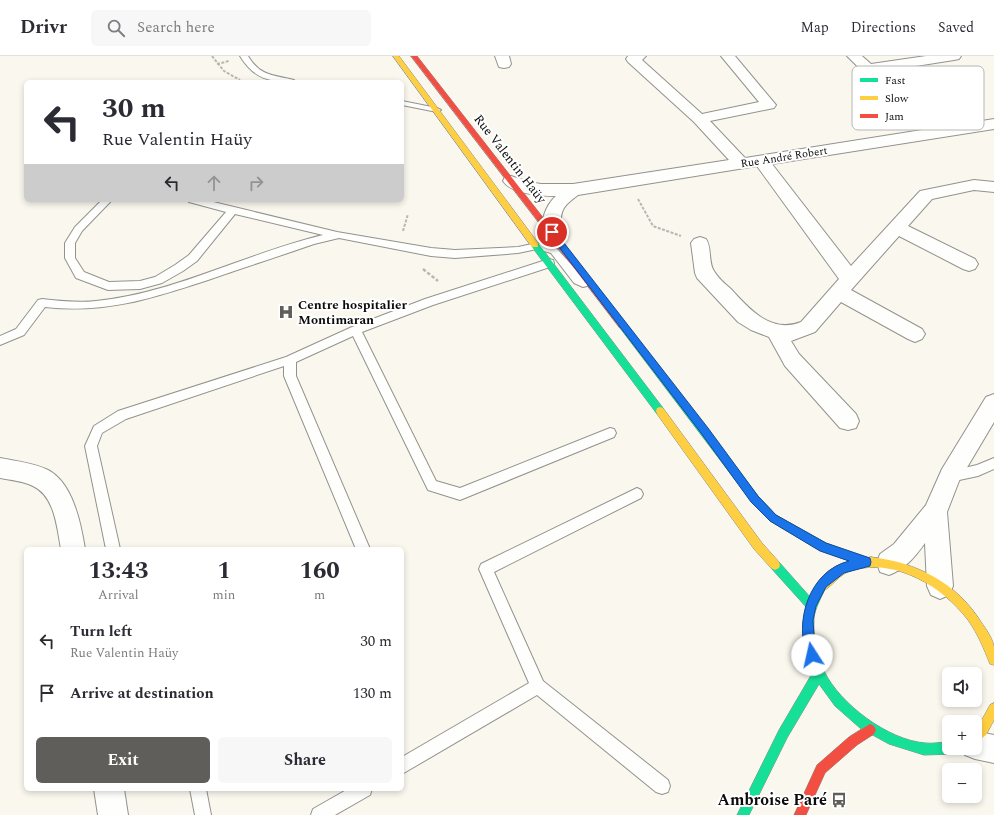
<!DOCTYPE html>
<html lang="en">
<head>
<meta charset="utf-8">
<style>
	:root { --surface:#fff; --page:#f7f7f7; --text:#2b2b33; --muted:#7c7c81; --line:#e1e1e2; --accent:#5f5e5a }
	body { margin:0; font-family:Spectral,serif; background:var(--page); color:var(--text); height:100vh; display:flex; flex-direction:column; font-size:15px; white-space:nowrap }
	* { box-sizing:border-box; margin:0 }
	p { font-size:13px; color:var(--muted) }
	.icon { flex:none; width:22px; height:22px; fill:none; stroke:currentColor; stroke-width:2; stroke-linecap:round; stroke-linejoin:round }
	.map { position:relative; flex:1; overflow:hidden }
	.side { position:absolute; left:24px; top:491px; width:380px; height:244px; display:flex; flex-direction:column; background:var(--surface); border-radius:6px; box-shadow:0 2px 6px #0003 }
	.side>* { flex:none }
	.guide { position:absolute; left:24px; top:24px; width:380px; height:122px; border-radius:6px; box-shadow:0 2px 6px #0003; background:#fff; color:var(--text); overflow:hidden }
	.fabs { position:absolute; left:942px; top:611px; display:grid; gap:8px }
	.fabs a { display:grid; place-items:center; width:40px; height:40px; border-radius:6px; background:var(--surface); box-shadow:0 2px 6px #0003; font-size:20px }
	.pin { position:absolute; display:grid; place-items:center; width:34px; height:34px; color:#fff; margin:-17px; border:2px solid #fff; border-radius:50%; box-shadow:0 1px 4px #0007 }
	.me { position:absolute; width:44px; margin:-22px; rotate:350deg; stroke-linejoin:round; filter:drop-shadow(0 0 3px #0008) }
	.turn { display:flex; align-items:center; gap:14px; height:84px; padding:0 12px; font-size:18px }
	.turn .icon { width:52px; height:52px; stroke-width:2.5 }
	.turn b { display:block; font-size:28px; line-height:34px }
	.lanes { display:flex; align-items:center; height:38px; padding:0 12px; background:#0003; justify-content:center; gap:20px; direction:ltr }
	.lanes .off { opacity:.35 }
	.eta { display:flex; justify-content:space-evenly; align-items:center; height:68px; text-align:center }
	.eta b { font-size:24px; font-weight:700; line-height:28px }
	.cta { display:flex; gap:8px; margin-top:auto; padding:8px 12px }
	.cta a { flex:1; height:46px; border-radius:6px; background:var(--accent); color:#fff; font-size:16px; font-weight:700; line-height:46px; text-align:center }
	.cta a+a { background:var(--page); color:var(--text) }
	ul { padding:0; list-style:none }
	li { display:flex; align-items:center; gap:12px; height:52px; padding:0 12px }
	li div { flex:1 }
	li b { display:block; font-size:15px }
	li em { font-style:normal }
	header { display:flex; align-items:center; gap:24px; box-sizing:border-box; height:56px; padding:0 20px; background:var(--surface); border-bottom:1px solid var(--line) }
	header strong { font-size:19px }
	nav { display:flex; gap:22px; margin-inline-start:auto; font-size:14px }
	.search { width:280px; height:36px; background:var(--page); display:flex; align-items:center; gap:10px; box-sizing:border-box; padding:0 14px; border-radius:6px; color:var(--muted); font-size:15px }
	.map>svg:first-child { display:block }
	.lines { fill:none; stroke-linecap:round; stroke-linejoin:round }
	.lane-casing { stroke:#93928d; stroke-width:2 }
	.street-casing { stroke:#93928d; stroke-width:2 }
	.fast-casing { stroke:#898884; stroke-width:1 }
	.slow-casing { stroke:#898884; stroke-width:1 }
	.jam-casing { stroke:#898884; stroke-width:1 }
	.path-far1 { stroke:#b7b7b5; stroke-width:2; stroke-dasharray:3 1.5; stroke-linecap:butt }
	.path { stroke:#b7b7b5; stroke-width:2.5; stroke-dasharray:3.5 2; stroke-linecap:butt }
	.lane { fill:#fefefc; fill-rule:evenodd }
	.street { fill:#fefefc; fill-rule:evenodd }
	.fast { fill:#16e098; fill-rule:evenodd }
	.slow { fill:#ffcf43; fill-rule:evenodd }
	.jam { fill:#f24e42; fill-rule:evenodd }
	.route { fill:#1a73e8; stroke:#114b97 }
	.labels { text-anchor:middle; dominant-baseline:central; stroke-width:4; stroke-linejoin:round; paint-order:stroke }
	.far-street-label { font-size:11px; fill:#0b0b0b; stroke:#fff }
	.street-label { font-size:13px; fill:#0b0b0b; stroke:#fff }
	.poi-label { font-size:13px; font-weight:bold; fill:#0b0b0b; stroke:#fff; text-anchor:start }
	.near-poi-label { font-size:16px; font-weight:bold; fill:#0b0b0b; stroke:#fff; text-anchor:end }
	.key { fill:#fff; stroke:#b6b6b6; stroke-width:1 }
	.key-label { font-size:11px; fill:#0b0b0b }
</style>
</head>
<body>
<header>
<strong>Drivr</strong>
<div class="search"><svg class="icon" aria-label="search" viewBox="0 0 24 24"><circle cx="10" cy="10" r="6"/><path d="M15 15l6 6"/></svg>Search here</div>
<nav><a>Map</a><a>Directions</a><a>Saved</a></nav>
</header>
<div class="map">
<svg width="994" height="759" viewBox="0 0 994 759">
	<rect width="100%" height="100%" fill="#faf8ee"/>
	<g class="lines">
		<g class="lane-casing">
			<g id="lane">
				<path d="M240,0H248C260,20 273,19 294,24L295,26C269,26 254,23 240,0Z"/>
				<polygon points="402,45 437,52 441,54 437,56 402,49"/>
				<path d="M102,144H112L82,175L75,187V202L84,216L109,226L140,225L155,221L175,209L189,199L226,156L189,146L187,144H205L337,176L431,192L455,194L518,191L537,187L557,193L588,227L587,230L583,231L574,227L551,197L537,193L518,197L455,202L431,200L339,182L314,188C280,200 245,211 211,223C153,242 106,258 45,251L24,279L0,289V280L16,273L38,244L42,243C60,245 78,247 96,245C175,237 247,197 323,179L235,158L197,205L183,215L162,227L140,233L108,234L76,222L65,202V187L75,171Z"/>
				<polygon points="549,203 553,204 554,207 553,210 433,249 362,276 436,425 460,432 610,372 614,373 616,377 614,381 460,444 428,434 353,280 296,306 296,320 370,493 356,493 284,320 284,310 126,363 102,377 97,390 120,493 106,493 85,390 94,370 118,355 286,301 352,271 425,243"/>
				<polygon points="994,402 994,413 978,420 950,426 946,424 944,420 946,416 977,409"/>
				<polygon points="637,432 641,434 643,438 641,442 494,516 543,625 668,724 670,730 668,736 662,738 656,736 537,639 402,718 402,701 529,627 479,513 481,508"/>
				<polygon points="190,733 206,733 211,759 195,759"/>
				<polygon points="348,733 372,733 370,739 335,759 311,759 313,753"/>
			</g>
		</g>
		<g class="street-casing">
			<g id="street">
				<polygon points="495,0 509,0 511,8 509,11 504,12 499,11"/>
				<path d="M628,0H646L642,4L702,58L759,46L721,0H735L776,49L774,52L769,53L710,65L745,102L922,74L847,0H862L871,8L926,0H961L959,3L954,4L878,16L938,72L994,63V73L772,108L851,210L920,135L974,124L994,126V136L974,134L932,143L908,170L975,203L978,208L975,213L969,215L963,213L899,180L851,234L922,273L925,278L922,283L915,286L908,283L841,246L815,276L791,285L799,298L856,358L859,365L856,372L848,374L840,372L785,310L769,281L751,274L738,266L697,222L695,217L691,187L694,183L700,181L706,183C712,192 708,206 714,215C718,222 725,228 731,233C749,253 771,278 801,266L839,223L757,110L578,139C573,143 567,147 564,152C558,161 563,172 558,180L552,182L546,180C538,167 546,149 556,140C542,140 511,138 503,125L505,121L511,120L529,126L541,128H573L729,104L694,66L628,6L626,3Z"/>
				<path d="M994,338V366L959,425L947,456L953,530L949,539L940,543L931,539L927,530L925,487C915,501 905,513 889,519L880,516L877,507L880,498L894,488L926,449L942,413L986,341Z"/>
				<path d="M0,402C16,405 34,407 48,414C73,427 81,468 85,493H61C57,472 55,440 33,430C23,425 11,424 0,422Z"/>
				<polygon points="975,675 994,679 994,707 975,703 965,699 962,692 975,692"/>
				<polygon points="94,733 124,733 128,759 98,759"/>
			</g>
		</g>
		<g class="fast-casing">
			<g id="fast">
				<polygon points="535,186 538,187 663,352 664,355 663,358 657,358 532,191 531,189"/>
				<polygon points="623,267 626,268 758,440 776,459 826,487 870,503 871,506 870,509 866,511 819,494 770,465 752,446 620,272 619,270 620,268"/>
				<path d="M775,504L779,506L811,542L817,527L821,526L825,527L826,531C822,540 815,552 814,562C813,581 816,598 824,615C840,648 888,684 925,687C933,688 941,686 949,686V692H960L958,696L954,698L924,699L889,688L860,672L835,650L819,628L787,682L749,759H737L779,674L813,616C806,596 798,573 807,552L771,512L770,509L771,506Z"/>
			</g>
		</g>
		<g class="slow-casing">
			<g id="slow">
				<polygon points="393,0 399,0 538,187 538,191 532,191"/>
				<polygon points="660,351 663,352 762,487 779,506 780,509 779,512 775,514 771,512 754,493 657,358 656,355 657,352"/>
				<path d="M871,501C916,506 957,527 981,566C986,573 993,583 994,591C994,597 994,604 994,609L990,608C984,593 978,578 968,564C943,531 896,502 853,514C838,518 833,531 821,536L817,535L816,531C824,510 851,504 871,501Z"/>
				<polygon points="994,647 994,664 986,679 975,687 975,673 978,671 990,649"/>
			</g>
		</g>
		<g class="jam-casing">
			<g id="jam">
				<polygon points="411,0 417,0 626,268 627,270 626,272 620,272"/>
				<polygon points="870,668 874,670 876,674 874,678 857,689 825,717 806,759 794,759 817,709 849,681"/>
			</g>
		</g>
		<g class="path-far1">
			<polyline points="212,0 224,15 240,24"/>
			<polyline points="217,8 229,5"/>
			<polyline points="638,143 653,170 681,180"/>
			<polyline points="403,175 408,158"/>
		</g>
		<polyline class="path" points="423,213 438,225"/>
		<use href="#lane" class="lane"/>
		<use href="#street" class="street"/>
		<use href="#fast" class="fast"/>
		<use href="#slow" class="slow"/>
		<use href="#jam" class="jam"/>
	</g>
	<path class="route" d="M549,174H554L708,372L758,440L776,459L826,487L870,502L871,506L870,510L844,517L826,531L816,550L813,564L814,581L817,599L816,603L812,604L808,603C793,566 809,515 849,505L820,495L770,465L751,446L701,377L549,178Z"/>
	<defs>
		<g id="hospital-bare" transform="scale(1.2)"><path d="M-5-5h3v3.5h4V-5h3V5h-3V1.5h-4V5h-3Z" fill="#5f5e5a" stroke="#fff" stroke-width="2.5" paint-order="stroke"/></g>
		<g id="bus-bare" transform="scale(1.2)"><path d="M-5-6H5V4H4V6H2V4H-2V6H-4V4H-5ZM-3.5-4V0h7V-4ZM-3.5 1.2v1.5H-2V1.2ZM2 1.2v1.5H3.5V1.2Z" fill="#5f5e5a" stroke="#fff" stroke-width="2.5" paint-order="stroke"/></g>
	</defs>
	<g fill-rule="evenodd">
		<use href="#hospital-bare" x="286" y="256"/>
		<use href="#bus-bare" x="839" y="744"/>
	</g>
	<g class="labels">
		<g class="far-street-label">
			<text transform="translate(784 101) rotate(-9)">Rue André Robert</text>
		</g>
		<g class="street-label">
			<text transform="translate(510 103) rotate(52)">Rue Valentin Haüy</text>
		</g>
		<g class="poi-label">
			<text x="298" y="249">Centre hospitalier<tspan x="298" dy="15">Montimaran</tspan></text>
		</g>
		<g class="near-poi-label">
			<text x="827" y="744">Ambroise Paré</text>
		</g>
	</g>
	<rect x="852" y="10" width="132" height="64" rx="6" class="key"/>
	<rect x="860" y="22" width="18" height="4" fill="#16e098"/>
	<rect x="860" y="40" width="18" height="4" fill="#ffcf43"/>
	<rect x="860" y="58" width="18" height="4" fill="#f24e42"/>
	<g class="key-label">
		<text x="885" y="28">Fast</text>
		<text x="885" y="46">Slow</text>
		<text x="885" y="64">Jam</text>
	</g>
</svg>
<div class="fabs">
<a><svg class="icon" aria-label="sound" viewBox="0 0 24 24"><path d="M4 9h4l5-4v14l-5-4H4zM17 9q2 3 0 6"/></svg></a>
<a>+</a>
<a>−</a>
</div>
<div class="pin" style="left:552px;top:176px;background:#d93025"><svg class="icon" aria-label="arrive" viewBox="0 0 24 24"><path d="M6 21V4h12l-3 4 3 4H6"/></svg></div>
<svg class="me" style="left:812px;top:599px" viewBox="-20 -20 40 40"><circle r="19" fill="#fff"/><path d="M0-13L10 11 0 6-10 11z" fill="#1a73e8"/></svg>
<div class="guide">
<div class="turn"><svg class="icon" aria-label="left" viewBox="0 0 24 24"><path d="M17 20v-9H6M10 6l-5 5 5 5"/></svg><div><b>30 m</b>Rue Valentin Haüy</div></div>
<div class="lanes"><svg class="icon" aria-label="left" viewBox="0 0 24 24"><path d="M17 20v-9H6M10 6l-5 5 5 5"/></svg><svg class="icon off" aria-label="ahead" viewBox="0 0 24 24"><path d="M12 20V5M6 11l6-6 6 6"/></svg><svg class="icon off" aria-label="right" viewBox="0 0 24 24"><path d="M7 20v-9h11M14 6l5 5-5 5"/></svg></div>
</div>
<section class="side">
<div class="eta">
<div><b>13:43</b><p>Arrival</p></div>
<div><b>1</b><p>min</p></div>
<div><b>160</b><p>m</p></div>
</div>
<ul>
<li><svg class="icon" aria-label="left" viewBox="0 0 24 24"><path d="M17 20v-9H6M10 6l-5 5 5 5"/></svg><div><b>Turn left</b><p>Rue Valentin Haüy</p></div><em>30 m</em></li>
<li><svg class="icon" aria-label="arrive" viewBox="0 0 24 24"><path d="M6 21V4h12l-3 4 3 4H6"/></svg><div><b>Arrive at destination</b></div><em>130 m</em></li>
</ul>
<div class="cta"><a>Exit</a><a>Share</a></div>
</section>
</div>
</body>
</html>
